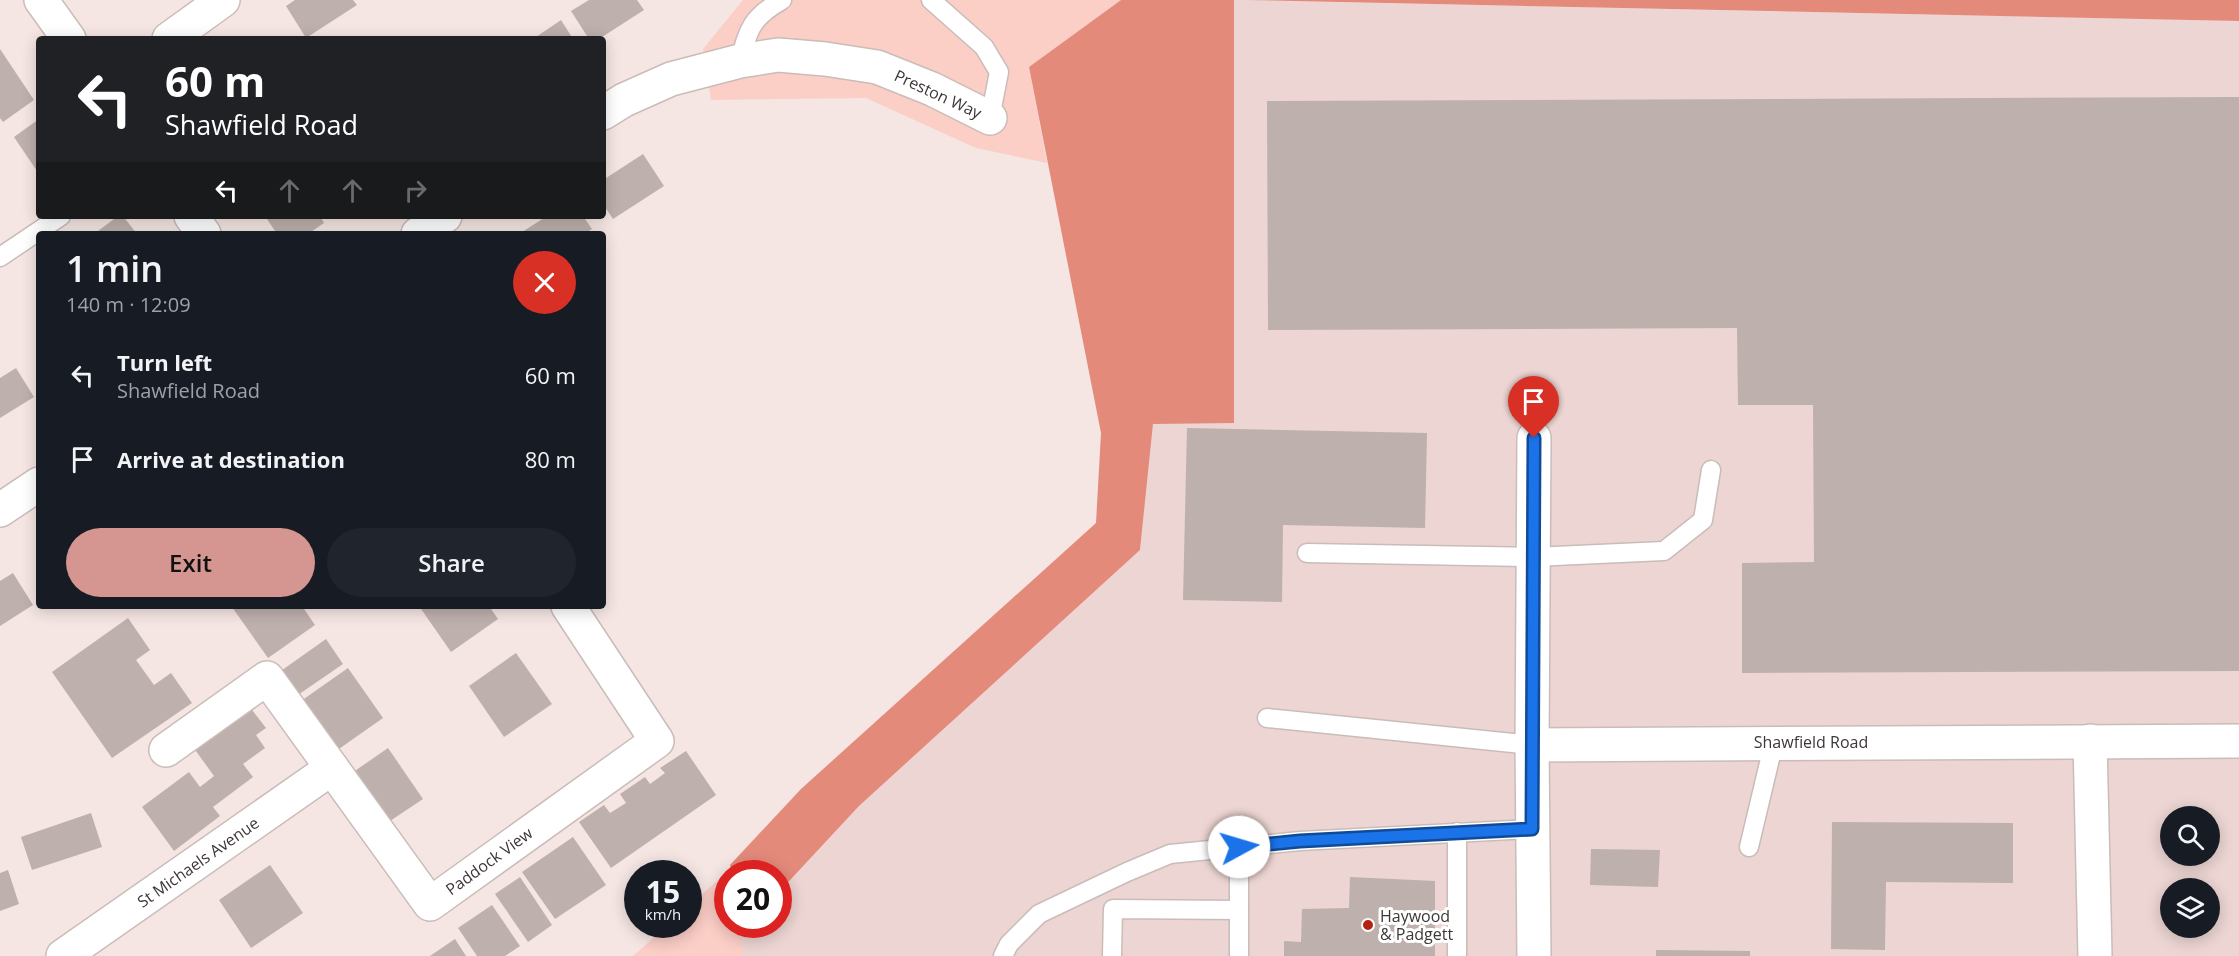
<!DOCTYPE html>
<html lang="en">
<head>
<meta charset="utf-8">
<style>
	:root { --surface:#171b24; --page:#20242c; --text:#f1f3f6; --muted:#9ea1a6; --accent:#d59590 }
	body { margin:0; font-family:"Open Sans",sans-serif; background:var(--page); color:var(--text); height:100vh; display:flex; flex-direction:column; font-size:22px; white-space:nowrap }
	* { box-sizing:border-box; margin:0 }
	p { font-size:20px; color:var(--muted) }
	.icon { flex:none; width:33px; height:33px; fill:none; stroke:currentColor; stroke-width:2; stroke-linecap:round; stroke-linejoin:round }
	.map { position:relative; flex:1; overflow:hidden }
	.details { position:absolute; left:36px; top:231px; width:570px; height:378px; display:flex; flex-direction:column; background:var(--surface); border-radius:6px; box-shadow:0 3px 15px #0003 }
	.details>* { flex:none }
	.top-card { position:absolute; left:36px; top:36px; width:570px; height:183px; border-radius:6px; box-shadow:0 3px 15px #0003; background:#202124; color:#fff; overflow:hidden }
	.controls { position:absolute; left:2160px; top:806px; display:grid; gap:12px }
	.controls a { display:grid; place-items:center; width:60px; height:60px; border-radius:50%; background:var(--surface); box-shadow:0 3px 15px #0003; font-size:30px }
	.speed { position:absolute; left:624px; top:860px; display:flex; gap:12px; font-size:30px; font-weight:700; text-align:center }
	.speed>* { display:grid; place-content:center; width:78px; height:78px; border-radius:50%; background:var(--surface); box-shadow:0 3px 15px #0003; line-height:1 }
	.speed small { font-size:15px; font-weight:400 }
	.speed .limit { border:9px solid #d22; background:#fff; color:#111 }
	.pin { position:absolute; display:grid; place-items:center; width:51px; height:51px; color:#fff; margin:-62px -26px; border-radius:50% 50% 50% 0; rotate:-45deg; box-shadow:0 0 6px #0007 }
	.pin .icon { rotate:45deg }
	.me { position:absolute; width:66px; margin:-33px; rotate:84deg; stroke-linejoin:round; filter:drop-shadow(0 0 4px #0008) }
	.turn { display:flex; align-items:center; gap:21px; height:126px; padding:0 30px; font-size:27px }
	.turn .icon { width:78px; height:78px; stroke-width:2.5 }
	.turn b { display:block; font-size:42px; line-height:51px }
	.lanes { display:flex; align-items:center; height:57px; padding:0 30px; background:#0003; justify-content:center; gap:30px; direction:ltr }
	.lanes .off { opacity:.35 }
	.round { display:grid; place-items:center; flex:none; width:63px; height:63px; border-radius:32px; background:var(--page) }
	.overview { display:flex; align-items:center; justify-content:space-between; height:102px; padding:0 30px }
	h1 { font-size:36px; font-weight:600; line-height:45px }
	.action { display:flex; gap:12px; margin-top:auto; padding:12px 30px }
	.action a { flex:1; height:69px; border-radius:36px; background:var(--accent); color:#111; font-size:24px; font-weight:600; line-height:69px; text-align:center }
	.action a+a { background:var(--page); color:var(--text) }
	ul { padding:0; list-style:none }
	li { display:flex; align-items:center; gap:18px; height:84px; padding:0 30px }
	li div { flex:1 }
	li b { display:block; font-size:22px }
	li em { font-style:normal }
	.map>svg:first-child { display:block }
	.built { fill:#ecd5d2; fill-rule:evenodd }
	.green { fill:#fbcec6 }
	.forest { fill:#e48a7b }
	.building { fill:#beb0ad }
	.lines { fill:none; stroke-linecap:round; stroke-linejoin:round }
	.lane-casing { stroke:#cabcb9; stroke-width:21 }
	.street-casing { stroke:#cabcb9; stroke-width:36 }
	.lane { stroke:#fff; stroke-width:18 }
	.street { stroke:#fff; stroke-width:33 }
	.route-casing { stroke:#114b97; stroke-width:15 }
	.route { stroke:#1a73e8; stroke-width:10 }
	.poi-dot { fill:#b22314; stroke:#fff; stroke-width:2 }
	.labels { text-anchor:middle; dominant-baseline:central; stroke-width:6; stroke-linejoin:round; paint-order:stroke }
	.street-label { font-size:16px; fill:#3d3736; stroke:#fff }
	.poi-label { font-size:16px; fill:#3d3736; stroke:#fff; text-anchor:start }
</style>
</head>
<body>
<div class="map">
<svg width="2239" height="956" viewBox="0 0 2239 956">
	<rect width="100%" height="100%" fill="#f5e6e3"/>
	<path class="built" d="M1234,0L2239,21V956H742V930L748,924H778L779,892L859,806L1140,550L1153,423H1234ZM2170,816H2210V855H2170ZM2170,888H2210V927H2170Z"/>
	<g class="green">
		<polygon points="743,0 1121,0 1029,67 1047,163 976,148 866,98 711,100 703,49"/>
		<polygon points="736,864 737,873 728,873 728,924 742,924 742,956 633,956 669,924 688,924 689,906"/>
	</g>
	<g class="forest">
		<polygon points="1121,0 1234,0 1234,423 1153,424 1140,550 859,806 779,892 778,873 732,873 730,865 801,789 1096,523 1101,433 1029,67"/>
		<polygon points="1243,0 2239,0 2239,21"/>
	</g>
	<g class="building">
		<polygon points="295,0 353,0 357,5 306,38 286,6"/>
		<polygon points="589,0 637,0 644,10 599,39 589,39 571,11"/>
		<polygon points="561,20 573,39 532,39 536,37"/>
		<polygon points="0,49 34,100 3,122 0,118"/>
		<polygon points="2239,97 2239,671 1742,673 1742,563 1814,562 1813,405 1738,405 1737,328 1268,330 1267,101"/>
		<polygon points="39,119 39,174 14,137"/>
		<polygon points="643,154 664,186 613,219 603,204 603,180"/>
		<polygon points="118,216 123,216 137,234 94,234"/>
		<polygon points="265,216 320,216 324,223 308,234 277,234"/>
		<polygon points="547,216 583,216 592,229 584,234 519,234"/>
		<polygon points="16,368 34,397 0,418 0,378"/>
		<polygon points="1187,428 1427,433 1425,528 1283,525 1282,602 1183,600"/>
		<polygon points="13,573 33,605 0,626 0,581"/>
		<polygon points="233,606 302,606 315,625 268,658 232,607"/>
		<polygon points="419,606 489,606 498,619 451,652"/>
		<polygon points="128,618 150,650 136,660 154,685 171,673 192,703 112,758 52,672"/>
		<polygon points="326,639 343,664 295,697 278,673"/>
		<polygon points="516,653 552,704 504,737 469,686"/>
		<polygon points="348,668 383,718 336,751 301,701"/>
		<polygon points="249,706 266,728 256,735 265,748 243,764 253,777 213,807 220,816 174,851 142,807 189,772 200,787 214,776 193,747"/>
		<polygon points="388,748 423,799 384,825 349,775"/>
		<polygon points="686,751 716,795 611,868 579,822 604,805 610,813 626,803 620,794 645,777 650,784 665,773 660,768"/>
		<polygon points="91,813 102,847 32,870 21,837"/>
		<polygon points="1832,822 2013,823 2013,883 1886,882 1885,950 1831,949"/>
		<polygon points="573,837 606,885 555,919 522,872"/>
		<polygon points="1591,849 1660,850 1658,887 1590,885"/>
		<polygon points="270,865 303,913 251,948 219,900"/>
		<polygon points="8,870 19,904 0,911 0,873"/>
		<polygon points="520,877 552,925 528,942 495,894"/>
		<polygon points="1350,877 1435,881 1435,956 1284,956 1284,941 1301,942 1302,909 1349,908"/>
		<polygon points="492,905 520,946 505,956 477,956 458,928"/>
		<polygon points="455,939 466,956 430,956"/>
		<polygon points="1656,950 1750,951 1750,956 1656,956"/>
	</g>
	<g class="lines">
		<g class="lane-casing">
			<g id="lane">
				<polyline points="931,0 984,47 999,72 990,118"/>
				<path d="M740,61C748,29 752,17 782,0"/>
				<polyline points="0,257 61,216"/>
				<polyline points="1307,553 1533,557 1664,551 1703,520 1711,470"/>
				<polyline points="1267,718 1532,745"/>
				<polyline points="1239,847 1239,956"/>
				<polyline points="1749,847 1774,742"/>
				<polyline points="1003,956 1009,944 1039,914 1127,872 1170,854 1300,841 1532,829"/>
				<polyline points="1112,956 1113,909 1239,910"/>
				<polyline points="1457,956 1457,832"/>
			</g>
		</g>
		<g class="street-casing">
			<g id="street">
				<polyline points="41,0 69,39"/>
				<polyline points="169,39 223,0"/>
				<polyline points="603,113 624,100 671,79 740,61 778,55 825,59 877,67 932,89 990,118"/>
				<polyline points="191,216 204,234"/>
				<polyline points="418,234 445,216"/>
				<polyline points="1534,438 1532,745 1534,956"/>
				<polyline points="0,510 39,484"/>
				<polyline points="2090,741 2095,956"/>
				<polyline points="1532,745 2239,741"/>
				<polyline points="166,750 267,678 430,904 657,741 568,606"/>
				<polyline points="63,956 332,768"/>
			</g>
		</g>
		<use href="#lane" class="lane"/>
		<use href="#street" class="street"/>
	</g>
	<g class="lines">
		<g class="route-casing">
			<polyline id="route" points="1239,847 1300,841 1532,829 1534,438"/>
		</g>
		<use href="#route" class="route"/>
	</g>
	<circle class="poi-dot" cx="1368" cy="925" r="6"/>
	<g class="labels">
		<g class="street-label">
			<text transform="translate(938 94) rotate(25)">Preston Way</text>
			<text x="1811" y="742">Shawfield Road</text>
			<text transform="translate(489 861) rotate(-36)">Paddock View</text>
			<text transform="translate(198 862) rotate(-35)">St Michaels Avenue</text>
		</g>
		<g class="poi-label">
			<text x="1380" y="916">Haywood<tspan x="1380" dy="18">&amp; Padgett</tspan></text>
		</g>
	</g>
</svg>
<div class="controls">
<a><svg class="icon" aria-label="search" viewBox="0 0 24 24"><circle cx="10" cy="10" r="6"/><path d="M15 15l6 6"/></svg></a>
<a><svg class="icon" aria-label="layers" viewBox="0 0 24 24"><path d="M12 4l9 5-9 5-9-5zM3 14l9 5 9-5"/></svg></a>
</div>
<div class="speed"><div>15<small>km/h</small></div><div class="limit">20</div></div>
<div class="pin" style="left:1534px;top:438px;background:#d93025"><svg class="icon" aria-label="arrive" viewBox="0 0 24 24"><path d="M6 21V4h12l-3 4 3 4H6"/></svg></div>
<svg class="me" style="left:1239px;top:847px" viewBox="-20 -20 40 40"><circle r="19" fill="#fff"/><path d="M0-13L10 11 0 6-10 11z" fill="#1a73e8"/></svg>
<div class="top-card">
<div class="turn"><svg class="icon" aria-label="left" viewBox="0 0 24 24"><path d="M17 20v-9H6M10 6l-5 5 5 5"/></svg><div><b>60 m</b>Shawfield Road</div></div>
<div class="lanes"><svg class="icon" aria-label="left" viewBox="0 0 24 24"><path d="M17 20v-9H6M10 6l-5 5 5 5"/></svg><svg class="icon off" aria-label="ahead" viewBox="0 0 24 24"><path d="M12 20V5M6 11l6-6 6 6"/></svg><svg class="icon off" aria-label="ahead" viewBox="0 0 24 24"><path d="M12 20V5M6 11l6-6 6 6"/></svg><svg class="icon off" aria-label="right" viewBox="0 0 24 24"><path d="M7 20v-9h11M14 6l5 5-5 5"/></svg></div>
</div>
<section class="details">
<div class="overview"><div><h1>1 min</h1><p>140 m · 12:09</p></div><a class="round" style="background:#d93025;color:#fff"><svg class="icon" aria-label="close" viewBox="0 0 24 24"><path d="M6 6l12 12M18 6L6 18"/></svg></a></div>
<ul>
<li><svg class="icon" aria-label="left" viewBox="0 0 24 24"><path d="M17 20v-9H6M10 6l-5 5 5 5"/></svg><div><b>Turn left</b><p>Shawfield Road</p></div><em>60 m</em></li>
<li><svg class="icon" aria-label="arrive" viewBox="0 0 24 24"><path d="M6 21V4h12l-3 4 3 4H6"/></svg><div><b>Arrive at destination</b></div><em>80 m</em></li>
</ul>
<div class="action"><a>Exit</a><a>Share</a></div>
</section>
</div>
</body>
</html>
